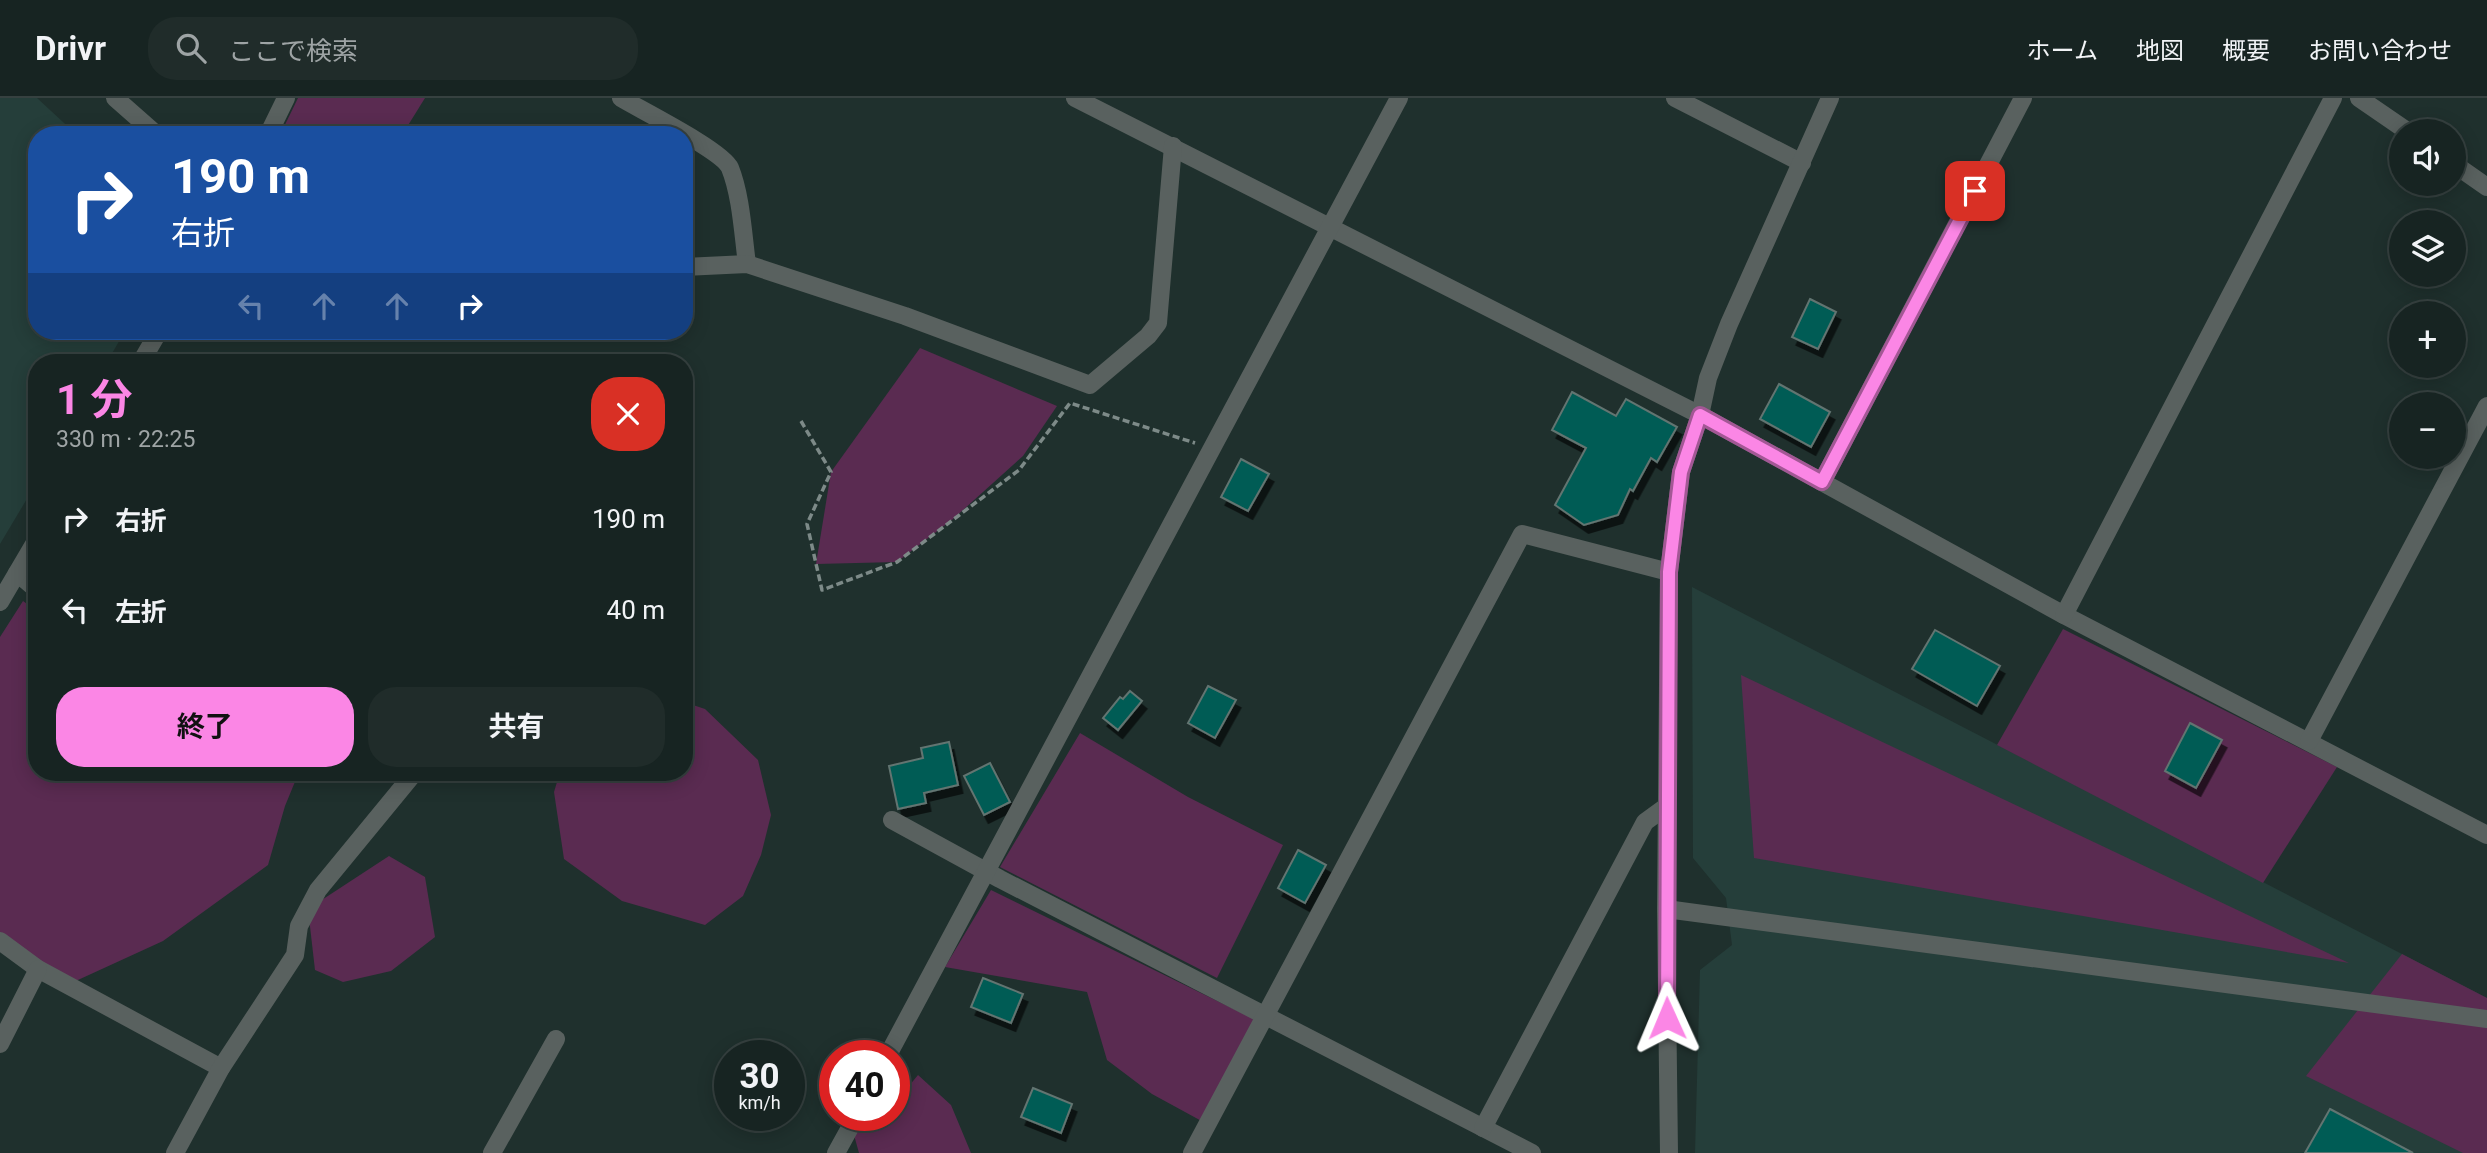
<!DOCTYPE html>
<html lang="ja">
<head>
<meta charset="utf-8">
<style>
	:root { --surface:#172422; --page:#202c2a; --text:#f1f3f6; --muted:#9ea4a5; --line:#364140; --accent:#fb86e5 }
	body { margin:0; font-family:Roboto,"Noto Sans JP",sans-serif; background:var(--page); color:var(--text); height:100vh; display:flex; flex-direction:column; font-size:26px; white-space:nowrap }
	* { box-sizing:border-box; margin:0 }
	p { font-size:23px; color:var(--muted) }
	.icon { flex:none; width:38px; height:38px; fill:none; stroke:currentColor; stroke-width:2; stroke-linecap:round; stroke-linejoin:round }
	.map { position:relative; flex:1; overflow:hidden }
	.details { position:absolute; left:28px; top:256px; width:665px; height:427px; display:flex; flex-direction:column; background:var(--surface); border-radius:28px; box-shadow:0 4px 18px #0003,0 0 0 2px var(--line) }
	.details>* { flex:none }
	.top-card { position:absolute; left:28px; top:28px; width:665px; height:214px; border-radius:28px; box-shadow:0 4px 18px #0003,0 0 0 2px var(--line); background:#1a4fa0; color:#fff; overflow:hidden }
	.fabs { position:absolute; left:2389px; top:21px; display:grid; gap:14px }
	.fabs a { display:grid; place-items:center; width:77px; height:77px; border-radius:50%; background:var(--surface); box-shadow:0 4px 18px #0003,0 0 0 2px var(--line); font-size:35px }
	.speed { position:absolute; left:714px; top:942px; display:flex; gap:14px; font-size:35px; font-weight:700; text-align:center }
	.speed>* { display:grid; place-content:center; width:91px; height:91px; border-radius:50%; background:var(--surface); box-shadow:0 4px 18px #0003,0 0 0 2px var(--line); line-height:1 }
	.speed small { font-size:18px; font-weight:400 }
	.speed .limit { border:10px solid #d22; background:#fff; color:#111 }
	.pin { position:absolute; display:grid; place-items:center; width:60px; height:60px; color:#fff; margin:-30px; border-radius:14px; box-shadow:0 4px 10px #0006 }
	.me { position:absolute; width:77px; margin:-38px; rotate:359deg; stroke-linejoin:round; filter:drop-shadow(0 0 5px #0008) }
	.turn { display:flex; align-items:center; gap:24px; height:147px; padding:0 28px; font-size:32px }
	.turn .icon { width:91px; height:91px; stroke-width:2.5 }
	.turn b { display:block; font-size:49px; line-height:60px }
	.lanes { display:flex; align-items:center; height:66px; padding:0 28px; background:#0003; justify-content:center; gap:35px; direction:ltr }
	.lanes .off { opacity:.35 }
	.round { display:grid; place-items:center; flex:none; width:74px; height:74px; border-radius:28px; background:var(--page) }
	.headline { display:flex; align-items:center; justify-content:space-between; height:119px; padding:0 28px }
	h1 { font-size:42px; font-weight:700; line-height:52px; color:var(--accent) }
	.action { display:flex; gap:14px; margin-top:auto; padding:14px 28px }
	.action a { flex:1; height:80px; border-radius:28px; background:var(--accent); color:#111; font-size:28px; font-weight:700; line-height:80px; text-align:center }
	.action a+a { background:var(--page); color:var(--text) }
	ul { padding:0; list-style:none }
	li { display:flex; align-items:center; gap:21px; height:91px; padding:0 28px }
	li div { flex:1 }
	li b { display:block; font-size:26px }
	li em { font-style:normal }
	header { display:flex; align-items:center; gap:42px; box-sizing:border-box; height:98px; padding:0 35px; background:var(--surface); border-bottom:2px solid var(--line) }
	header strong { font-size:33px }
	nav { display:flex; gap:38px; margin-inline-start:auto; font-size:24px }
	.search { width:490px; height:63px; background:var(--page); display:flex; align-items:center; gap:18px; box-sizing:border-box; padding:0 24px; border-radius:28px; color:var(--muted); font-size:26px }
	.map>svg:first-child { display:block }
	.built { fill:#253e3a }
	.green { fill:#5a2b51 }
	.building { fill:#025c54; stroke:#627471; stroke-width:2; filter:url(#shadow) }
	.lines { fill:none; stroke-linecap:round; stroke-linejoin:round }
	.path { stroke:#7d8a88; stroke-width:3.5; stroke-dasharray:7 3.5; stroke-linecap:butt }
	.minor { stroke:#59615f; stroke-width:18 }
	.route-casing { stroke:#a35795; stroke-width:18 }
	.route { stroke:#fb86e5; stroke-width:12 }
</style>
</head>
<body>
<header>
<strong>Drivr</strong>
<div class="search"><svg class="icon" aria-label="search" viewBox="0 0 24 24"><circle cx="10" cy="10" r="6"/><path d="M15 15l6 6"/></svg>ここで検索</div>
<nav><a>ホーム</a><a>地図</a><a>概要</a><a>お問い合わせ</a></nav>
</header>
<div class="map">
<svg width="2487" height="1055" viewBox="0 0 2487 1055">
	<defs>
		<filter id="shadow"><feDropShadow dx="4.5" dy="8" stdDeviation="0" flood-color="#0009"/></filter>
	</defs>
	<rect width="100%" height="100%" fill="#1f302d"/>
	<g class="built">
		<polygon points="0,0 37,0 77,37 37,37 37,233 125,233 107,264 37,264 37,384 0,446"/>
		<polygon points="1692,489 2487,900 2487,1055 1695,1055 1700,872 1732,847 1726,800 1693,760"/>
	</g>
	<g class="green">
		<polygon points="298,0 425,0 402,37 280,37"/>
		<polygon points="920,250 1057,308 1023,358 953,421 897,464 816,466 831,374"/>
		<polygon points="23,503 37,513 37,674 299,674 285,708 268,767 163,843 67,887 0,841 0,539"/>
		<polygon points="2063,531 2337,669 2263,785 1997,647"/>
		<polygon points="1741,577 2349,865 1754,760"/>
		<polygon points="684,604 705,611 758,662 771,717 761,757 743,798 705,827 622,803 564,761 554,694 560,674 684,674"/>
		<polygon points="1080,635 1188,699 1283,747 1217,880 1000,769"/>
		<polygon points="389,758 425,779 435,839 391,873 343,884 315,872 308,811"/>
		<polygon points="991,792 1254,921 1207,1026 1152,996 1107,962 1087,894 945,869"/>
		<polygon points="2402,856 2487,900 2487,1055 2463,1055 2306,978"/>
		<polygon points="918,977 951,1007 971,1055 859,1055 854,1037 883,1017 894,1017 894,1006"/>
	</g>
	<g class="building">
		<polygon points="1810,201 1836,214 1818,251 1792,239"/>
		<polygon points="1779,286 1830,314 1811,349 1760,321"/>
		<polygon points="1572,294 1616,318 1626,301 1677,329 1657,364 1651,360 1633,393 1630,391 1618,417 1584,427 1555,407 1586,350 1552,332"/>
		<polygon points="1241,361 1269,376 1248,413 1221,399"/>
		<polygon points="1935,532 2000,568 1977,608 1912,571"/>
		<polygon points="1208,588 1236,602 1215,640 1188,625"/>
		<polygon points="1130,593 1142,603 1118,632 1103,620 1120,599 1123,601"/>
		<polygon points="2190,625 2222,642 2196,690 2165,673"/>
		<polygon points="949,644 958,687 924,695 926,705 898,711 889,668 923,660 921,650"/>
		<polygon points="990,665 1010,704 984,717 964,678"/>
		<polygon points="1298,752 1326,767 1305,805 1278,790"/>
		<polygon points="983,880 1023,896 1011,925 971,909"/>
		<polygon points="1033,990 1072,1006 1061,1035 1021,1019"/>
		<polygon points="2330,1011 2413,1055 2305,1055"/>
	</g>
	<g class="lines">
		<polyline class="path" points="801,323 831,374 807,426 822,492 897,464 1019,372 1070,305 1195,345"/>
		<g class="minor">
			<polyline points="115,0 157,37"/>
			<path d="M621,0C641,12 723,53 730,70C741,97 743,136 747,166"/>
			<polyline points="1075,0 1700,317 2064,517 2487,737"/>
			<polyline points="1675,0 1802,65"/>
			<polyline points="2359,0 2407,33"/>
			<polyline points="268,37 286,0"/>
			<polyline points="2454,66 2487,89"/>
			<polyline points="684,169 747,166 905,218 1090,287 1148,238 1158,225 1173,48"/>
			<polyline points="141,264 159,233"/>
			<polyline points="1822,384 2023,0"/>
			<polyline points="17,475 37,492"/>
			<polyline points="0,504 37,441"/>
			<polyline points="2064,517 2333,0"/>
			<polyline points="2309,643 2487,308"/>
			<polyline points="892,722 1000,781 1532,1055"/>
			<polyline points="1666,811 2487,921"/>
			<polyline points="0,843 38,871 221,970"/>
			<polyline points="0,946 38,871"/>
			<polyline points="888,957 1399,0"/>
			<polyline points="1483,1030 1645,724 1667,708"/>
			<polyline points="175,1055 221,970 295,857 299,828 318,792 415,674"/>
			<polyline points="492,1055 556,941"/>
			<polyline points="836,1055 857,1017"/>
			<polyline points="1192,1055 1522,436 1669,474"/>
			<polyline points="1669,1055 1666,811 1669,474 1681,374 1700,317 1708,280 1729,226 1830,0"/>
		</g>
	</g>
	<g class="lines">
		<g class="route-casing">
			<polyline id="route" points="1667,920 1669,474 1681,374 1700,317 1822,384 1975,93"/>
		</g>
		<use href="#route" class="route"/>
	</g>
</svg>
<div class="fabs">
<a><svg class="icon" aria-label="sound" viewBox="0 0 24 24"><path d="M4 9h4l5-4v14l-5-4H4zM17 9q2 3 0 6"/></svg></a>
<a><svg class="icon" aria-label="layers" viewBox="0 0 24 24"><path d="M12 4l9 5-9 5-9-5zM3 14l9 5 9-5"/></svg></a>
<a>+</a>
<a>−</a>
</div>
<div class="speed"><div>30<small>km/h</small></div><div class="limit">40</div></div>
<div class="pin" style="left:1975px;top:93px;background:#d93025"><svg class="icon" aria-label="arrive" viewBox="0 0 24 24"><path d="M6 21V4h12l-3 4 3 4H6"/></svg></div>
<svg class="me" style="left:1667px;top:920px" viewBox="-20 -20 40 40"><path d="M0-17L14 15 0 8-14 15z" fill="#fb86e5" stroke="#fff" stroke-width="4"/></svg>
<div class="top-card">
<div class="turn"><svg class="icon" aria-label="right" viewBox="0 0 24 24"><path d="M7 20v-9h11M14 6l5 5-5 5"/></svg><div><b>190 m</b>右折</div></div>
<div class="lanes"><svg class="icon off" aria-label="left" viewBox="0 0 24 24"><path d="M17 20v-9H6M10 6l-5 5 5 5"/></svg><svg class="icon off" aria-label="ahead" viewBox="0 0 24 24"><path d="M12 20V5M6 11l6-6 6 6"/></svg><svg class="icon off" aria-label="ahead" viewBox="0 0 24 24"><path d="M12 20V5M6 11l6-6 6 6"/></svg><svg class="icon" aria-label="right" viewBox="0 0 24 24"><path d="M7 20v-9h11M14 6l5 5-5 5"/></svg></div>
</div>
<section class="details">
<div class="headline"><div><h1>1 分</h1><p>330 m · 22:25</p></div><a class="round" style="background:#d93025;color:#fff"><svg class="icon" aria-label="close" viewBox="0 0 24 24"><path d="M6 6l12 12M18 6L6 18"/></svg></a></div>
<ul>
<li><svg class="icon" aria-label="right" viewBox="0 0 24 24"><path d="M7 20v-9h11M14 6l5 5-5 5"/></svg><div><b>右折</b></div><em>190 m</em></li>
<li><svg class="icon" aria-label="left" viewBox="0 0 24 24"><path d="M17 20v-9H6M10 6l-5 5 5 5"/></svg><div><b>左折</b></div><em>40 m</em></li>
</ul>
<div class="action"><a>終了</a><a>共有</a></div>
</section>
</div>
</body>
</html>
